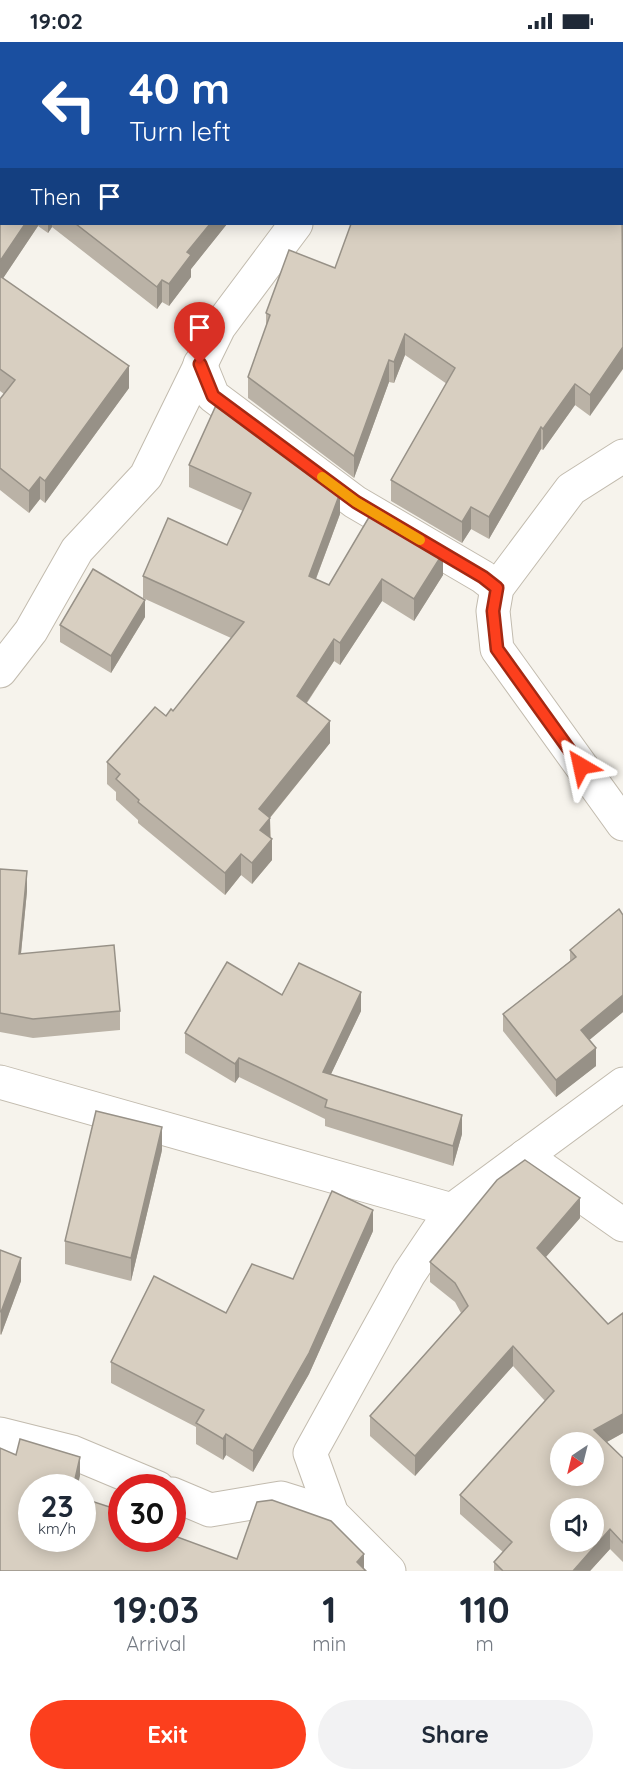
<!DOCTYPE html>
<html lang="en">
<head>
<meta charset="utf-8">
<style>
	:root { --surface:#fff; --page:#f2f2f3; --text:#1f2937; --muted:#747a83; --accent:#fc3f1d }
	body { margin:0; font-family:Quicksand,sans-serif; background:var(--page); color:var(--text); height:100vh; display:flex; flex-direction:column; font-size:22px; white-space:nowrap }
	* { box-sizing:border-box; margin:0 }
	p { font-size:20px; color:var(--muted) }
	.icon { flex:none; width:33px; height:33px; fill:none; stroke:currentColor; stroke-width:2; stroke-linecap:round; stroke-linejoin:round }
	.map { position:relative; height:1529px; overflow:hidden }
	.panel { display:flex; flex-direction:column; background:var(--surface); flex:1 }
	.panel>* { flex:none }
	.hud { position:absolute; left:0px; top:0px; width:624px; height:183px; box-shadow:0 3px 15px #0003; background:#1a4fa0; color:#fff; overflow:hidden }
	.needle { width:39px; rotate:215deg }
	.buttons { position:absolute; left:550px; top:1390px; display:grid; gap:12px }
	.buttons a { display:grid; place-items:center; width:54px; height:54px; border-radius:50%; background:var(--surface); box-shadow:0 3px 15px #0003; font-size:30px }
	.speed { position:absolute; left:18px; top:1432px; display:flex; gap:12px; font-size:30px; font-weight:700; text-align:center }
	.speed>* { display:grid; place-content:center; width:78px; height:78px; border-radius:50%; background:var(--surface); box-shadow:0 3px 15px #0003; line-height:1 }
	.speed small { font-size:15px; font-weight:400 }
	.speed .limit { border:9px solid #d22; background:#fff; color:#111 }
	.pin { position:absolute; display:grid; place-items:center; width:51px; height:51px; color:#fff; margin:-62px -26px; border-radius:50% 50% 50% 0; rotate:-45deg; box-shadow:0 0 6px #0007 }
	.pin .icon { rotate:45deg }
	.me { position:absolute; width:66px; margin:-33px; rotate:324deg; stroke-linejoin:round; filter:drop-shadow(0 0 4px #0008) }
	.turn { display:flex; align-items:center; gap:21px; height:126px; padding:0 30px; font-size:27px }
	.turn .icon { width:78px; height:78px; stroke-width:2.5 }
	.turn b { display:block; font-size:42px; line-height:51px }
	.then { display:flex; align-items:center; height:57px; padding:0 30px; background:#0003; gap:12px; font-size:22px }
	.eta { display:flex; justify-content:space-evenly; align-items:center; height:102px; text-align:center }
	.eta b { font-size:36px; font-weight:800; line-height:42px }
	.cta { display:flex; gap:12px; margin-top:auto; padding:12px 30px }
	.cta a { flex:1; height:69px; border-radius:36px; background:var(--accent); color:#fff; font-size:24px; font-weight:800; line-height:69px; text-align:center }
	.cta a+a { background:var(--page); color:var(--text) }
	.status { display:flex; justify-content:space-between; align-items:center; height:42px; padding:0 30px; background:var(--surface); direction:ltr }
	.status svg { height:16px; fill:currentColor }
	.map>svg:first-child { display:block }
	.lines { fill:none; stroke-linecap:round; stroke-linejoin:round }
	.street-casing { stroke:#c2bbae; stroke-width:35 }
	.street { stroke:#fff; stroke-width:33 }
	.wall { fill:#bab2a6 }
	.shaded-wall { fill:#979187 }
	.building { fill:#d8cfc1; stroke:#979187; stroke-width:1.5; fill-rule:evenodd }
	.route-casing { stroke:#a42913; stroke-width:15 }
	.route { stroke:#fc3f1d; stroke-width:10 }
	.slow { stroke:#f59e0b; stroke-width:10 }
</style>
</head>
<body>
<div class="status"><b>19:02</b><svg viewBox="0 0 49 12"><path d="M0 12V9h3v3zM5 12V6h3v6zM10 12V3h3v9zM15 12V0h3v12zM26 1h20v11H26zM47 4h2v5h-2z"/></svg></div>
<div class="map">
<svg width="623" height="1529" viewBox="0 0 623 1529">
	<rect width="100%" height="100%" fill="#f6f3ec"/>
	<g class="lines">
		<g class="street-casing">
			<g id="street">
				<polyline points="406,2 407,0"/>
				<polyline points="200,322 213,354 355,460 483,535 497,546"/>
				<polyline points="623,414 571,447 497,546 493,569 497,607 623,782"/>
				<polyline points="0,629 31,589 77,508 146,434 219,285 296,182"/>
				<polyline points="0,1040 452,1168"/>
				<polyline points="525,1114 623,1183"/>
				<polyline points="0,1392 72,1410 158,1446"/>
				<polyline points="172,1452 210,1468 281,1456 332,1472"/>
				<polyline points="389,1529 332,1472 310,1411 409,1232 452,1168 623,1042"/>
			</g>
		</g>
		<use href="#street" class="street"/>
	</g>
	<g class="wall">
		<polygon points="0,0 2,182 227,182 191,227 191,235 169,264 162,260 157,267 52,185 48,191 38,184 3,236 129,346 45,461 40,457 29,471 0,448 0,357 4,352 0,349"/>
		<polygon points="134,0 358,0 357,2 136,2"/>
		<polygon points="622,182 590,374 575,363 543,408 541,407 489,497 471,487 462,501 391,459 391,438 447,342 405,313 394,341 389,340 354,436 248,356 248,335 266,285 266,271 335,226"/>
		<polygon points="189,423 340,472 316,537 329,543 372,470 443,533 414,579 382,559 340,623 334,619 307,661 330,701 270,776 272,818 252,842 241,833 225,853 138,781 138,778 116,758 116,750 107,742 107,720 173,669 231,596 143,556 143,534 227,503 243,469 189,445"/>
		<polygon points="145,575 111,631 60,600 60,583"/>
		<polygon points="0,827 27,849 21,912 120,969 120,988 33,996 0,990"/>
		<polygon points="623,873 623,970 589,998 596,1024 556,1055 503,989 503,972 570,919 570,908"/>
		<polygon points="282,953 361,969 331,1032 462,1092 453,1124 325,1084 325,1077 239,1035 235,1041 185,1011 185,991"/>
		<polygon points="162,1108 131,1239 65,1222 65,1199"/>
		<polygon points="580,1176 546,1215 608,1282 623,1271 623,1391 607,1400 623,1416 623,1520 610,1507 590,1529 494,1529 494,1520 503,1510 460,1472 460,1453 545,1359 513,1324 415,1434 370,1394 370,1374 461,1271 455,1260 430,1240 430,1220"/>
		<polygon points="373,1189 309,1332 253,1430 226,1413 223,1418 196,1402 196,1385 111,1341 111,1320 226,1271 293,1237"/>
		<polygon points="0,1208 21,1239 1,1293 0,1292"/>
	</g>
	<g class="shaded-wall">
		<polygon points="343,0 358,0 357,2 342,2"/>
		<polygon points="25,182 38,182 38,184 0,241 0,219"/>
		<polygon points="48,182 52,182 52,185 48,191"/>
		<polygon points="210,182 227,182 191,227 191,235 169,264 169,242 187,210"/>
		<polygon points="162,238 162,260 157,267 157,245"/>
		<polygon points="405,292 405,313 394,341 394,320"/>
		<polygon points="623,305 623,327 590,374 590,353"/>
		<polygon points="389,318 389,340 354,436 354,414"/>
		<polygon points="129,324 129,346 45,461 45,439"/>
		<polygon points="575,342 575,363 543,408 543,387"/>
		<polygon points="541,385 541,407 489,497 489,475"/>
		<polygon points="40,435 40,457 29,471 29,449"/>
		<polygon points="340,451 340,472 309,555 309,534"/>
		<polygon points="471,465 471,487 462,501 462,480"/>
		<polygon points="443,511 443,533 414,579 414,557"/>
		<polygon points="382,537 382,559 340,623 340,601"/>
		<polygon points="145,558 145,575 111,631 111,614"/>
		<polygon points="334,597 334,619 297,675 297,654"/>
		<polygon points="330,679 330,701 259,789 259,767"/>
		<polygon points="270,776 270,798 260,788"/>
		<polygon points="272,797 272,818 252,842 252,821"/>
		<polygon points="241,812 241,833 225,853 225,831"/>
		<polygon points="27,829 27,849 19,931 19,912"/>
		<polygon points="361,950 361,969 323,1049 323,1030"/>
		<polygon points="623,953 623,970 581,1005 581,988"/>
		<polygon points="596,1006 596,1024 556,1055 556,1038"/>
		<polygon points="239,1016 239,1035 235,1041 235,1022"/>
		<polygon points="462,1073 462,1092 453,1124 453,1104"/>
		<polygon points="162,1085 162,1108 131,1239 131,1216"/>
		<polygon points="580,1156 580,1176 537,1225 537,1206"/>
		<polygon points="373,1168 373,1189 309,1332 253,1430 253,1409"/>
		<polygon points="21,1216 21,1239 1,1293 1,1270"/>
		<polygon points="513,1304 513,1324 415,1434 415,1414"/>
		<polygon points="623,1372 623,1391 594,1407 594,1388"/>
		<polygon points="226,1392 226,1413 223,1418 223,1397"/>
		<polygon points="80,1415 80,1434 77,1446 73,1446"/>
		<polygon points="610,1487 610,1507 590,1529 573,1529"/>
		<polygon points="364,1512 364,1529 357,1520"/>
	</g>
	<g class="building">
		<polygon points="0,0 39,0 41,2 2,2 2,182 25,182 0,219"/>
		<polygon points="163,0 343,0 342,2 165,2"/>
		<polygon points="477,0 566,0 566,2 476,2"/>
		<rect x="622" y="39" width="1" height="74"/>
		<polygon points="622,158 623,305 590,353 575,342 543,387 541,385 489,475 471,465 462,480 391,438 455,326 405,292 394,320 389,318 354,414 248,335 270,273 266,271 289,208 335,226 351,182 622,182"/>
		<polygon points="76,182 210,182 187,210 191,213 169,242 162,238 157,245"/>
		<polygon points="0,234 129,324 45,439 40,435 29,449 0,426 0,357 15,338 0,327"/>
		<polygon points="218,359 340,451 309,534 329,543 372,470 443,511 414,557 382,537 340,601 334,597 297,654 330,679 259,767 270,776 260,788 272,797 252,821 241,812 225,831 138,760 139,758 116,737 120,732 107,720 155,665 166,674 171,667 173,669 244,580 143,534 168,476 227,503 251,451 189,423"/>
		<polygon points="93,527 145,558 111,614 60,583"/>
		<polygon points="0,827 27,829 19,912 114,903 120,969 33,977 0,971"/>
		<polygon points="619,867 623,873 623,953 581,988 596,1006 556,1038 503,972 576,915 570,908"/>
		<polygon points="227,920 282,953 299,921 361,950 323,1030 462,1073 453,1104 325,1065 327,1058 239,1016 235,1022 185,991"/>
		<polygon points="96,1069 162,1085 131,1216 65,1199"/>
		<path d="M525,1118L580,1156L537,1206L608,1282L623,1271V1372L594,1388L623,1416V1501L610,1487L573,1529H503L494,1520L512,1500L460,1453L554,1349L513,1304L415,1414L370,1374L468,1264L455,1241L430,1220L497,1138ZM561,1401H594V1434H561ZM561,1467H594V1500H561Z"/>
		<polygon points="332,1149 373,1168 309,1311 253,1409 226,1392 223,1397 196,1381 204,1368 111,1320 154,1234 226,1271 252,1222 293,1237"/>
		<polygon points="0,1208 21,1216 1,1270 0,1269"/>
		<polygon points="20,1397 80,1415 73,1446 32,1446 32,1497 82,1497 82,1456 122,1469 122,1497 172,1497 172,1493 237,1517 257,1460 272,1458 331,1479 364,1512 357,1520 366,1529 0,1529 0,1406 16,1413"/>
	</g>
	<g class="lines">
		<g class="route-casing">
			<polyline id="route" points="200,322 213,354 356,460 483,535 497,546 493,569 497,607 581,724"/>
		</g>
		<use href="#route" class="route"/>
		<polyline class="slow" points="322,435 356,460 420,498"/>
	</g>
</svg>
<div class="buttons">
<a><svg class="needle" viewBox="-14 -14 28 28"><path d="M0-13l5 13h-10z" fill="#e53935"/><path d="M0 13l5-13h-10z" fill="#747a83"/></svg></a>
<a><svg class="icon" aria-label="sound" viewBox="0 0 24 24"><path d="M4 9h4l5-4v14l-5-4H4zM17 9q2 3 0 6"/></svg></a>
</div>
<div class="speed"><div>23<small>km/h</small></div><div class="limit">30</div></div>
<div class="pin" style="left:200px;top:322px;background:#d93025"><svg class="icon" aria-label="arrive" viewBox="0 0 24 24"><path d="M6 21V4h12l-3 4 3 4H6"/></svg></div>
<svg class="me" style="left:581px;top:724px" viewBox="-20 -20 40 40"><path d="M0-17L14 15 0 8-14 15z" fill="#fc3f1d" stroke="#fff" stroke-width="4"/></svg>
<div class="hud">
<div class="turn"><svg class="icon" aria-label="left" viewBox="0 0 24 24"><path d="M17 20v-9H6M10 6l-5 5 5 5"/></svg><div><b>40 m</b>Turn left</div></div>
<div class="then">Then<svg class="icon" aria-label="arrive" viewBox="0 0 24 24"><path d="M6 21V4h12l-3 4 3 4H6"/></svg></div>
</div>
</div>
<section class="panel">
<div class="eta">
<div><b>19:03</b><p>Arrival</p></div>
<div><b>1</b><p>min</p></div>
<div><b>110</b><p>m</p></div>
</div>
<div class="cta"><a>Exit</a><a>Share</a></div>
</section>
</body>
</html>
